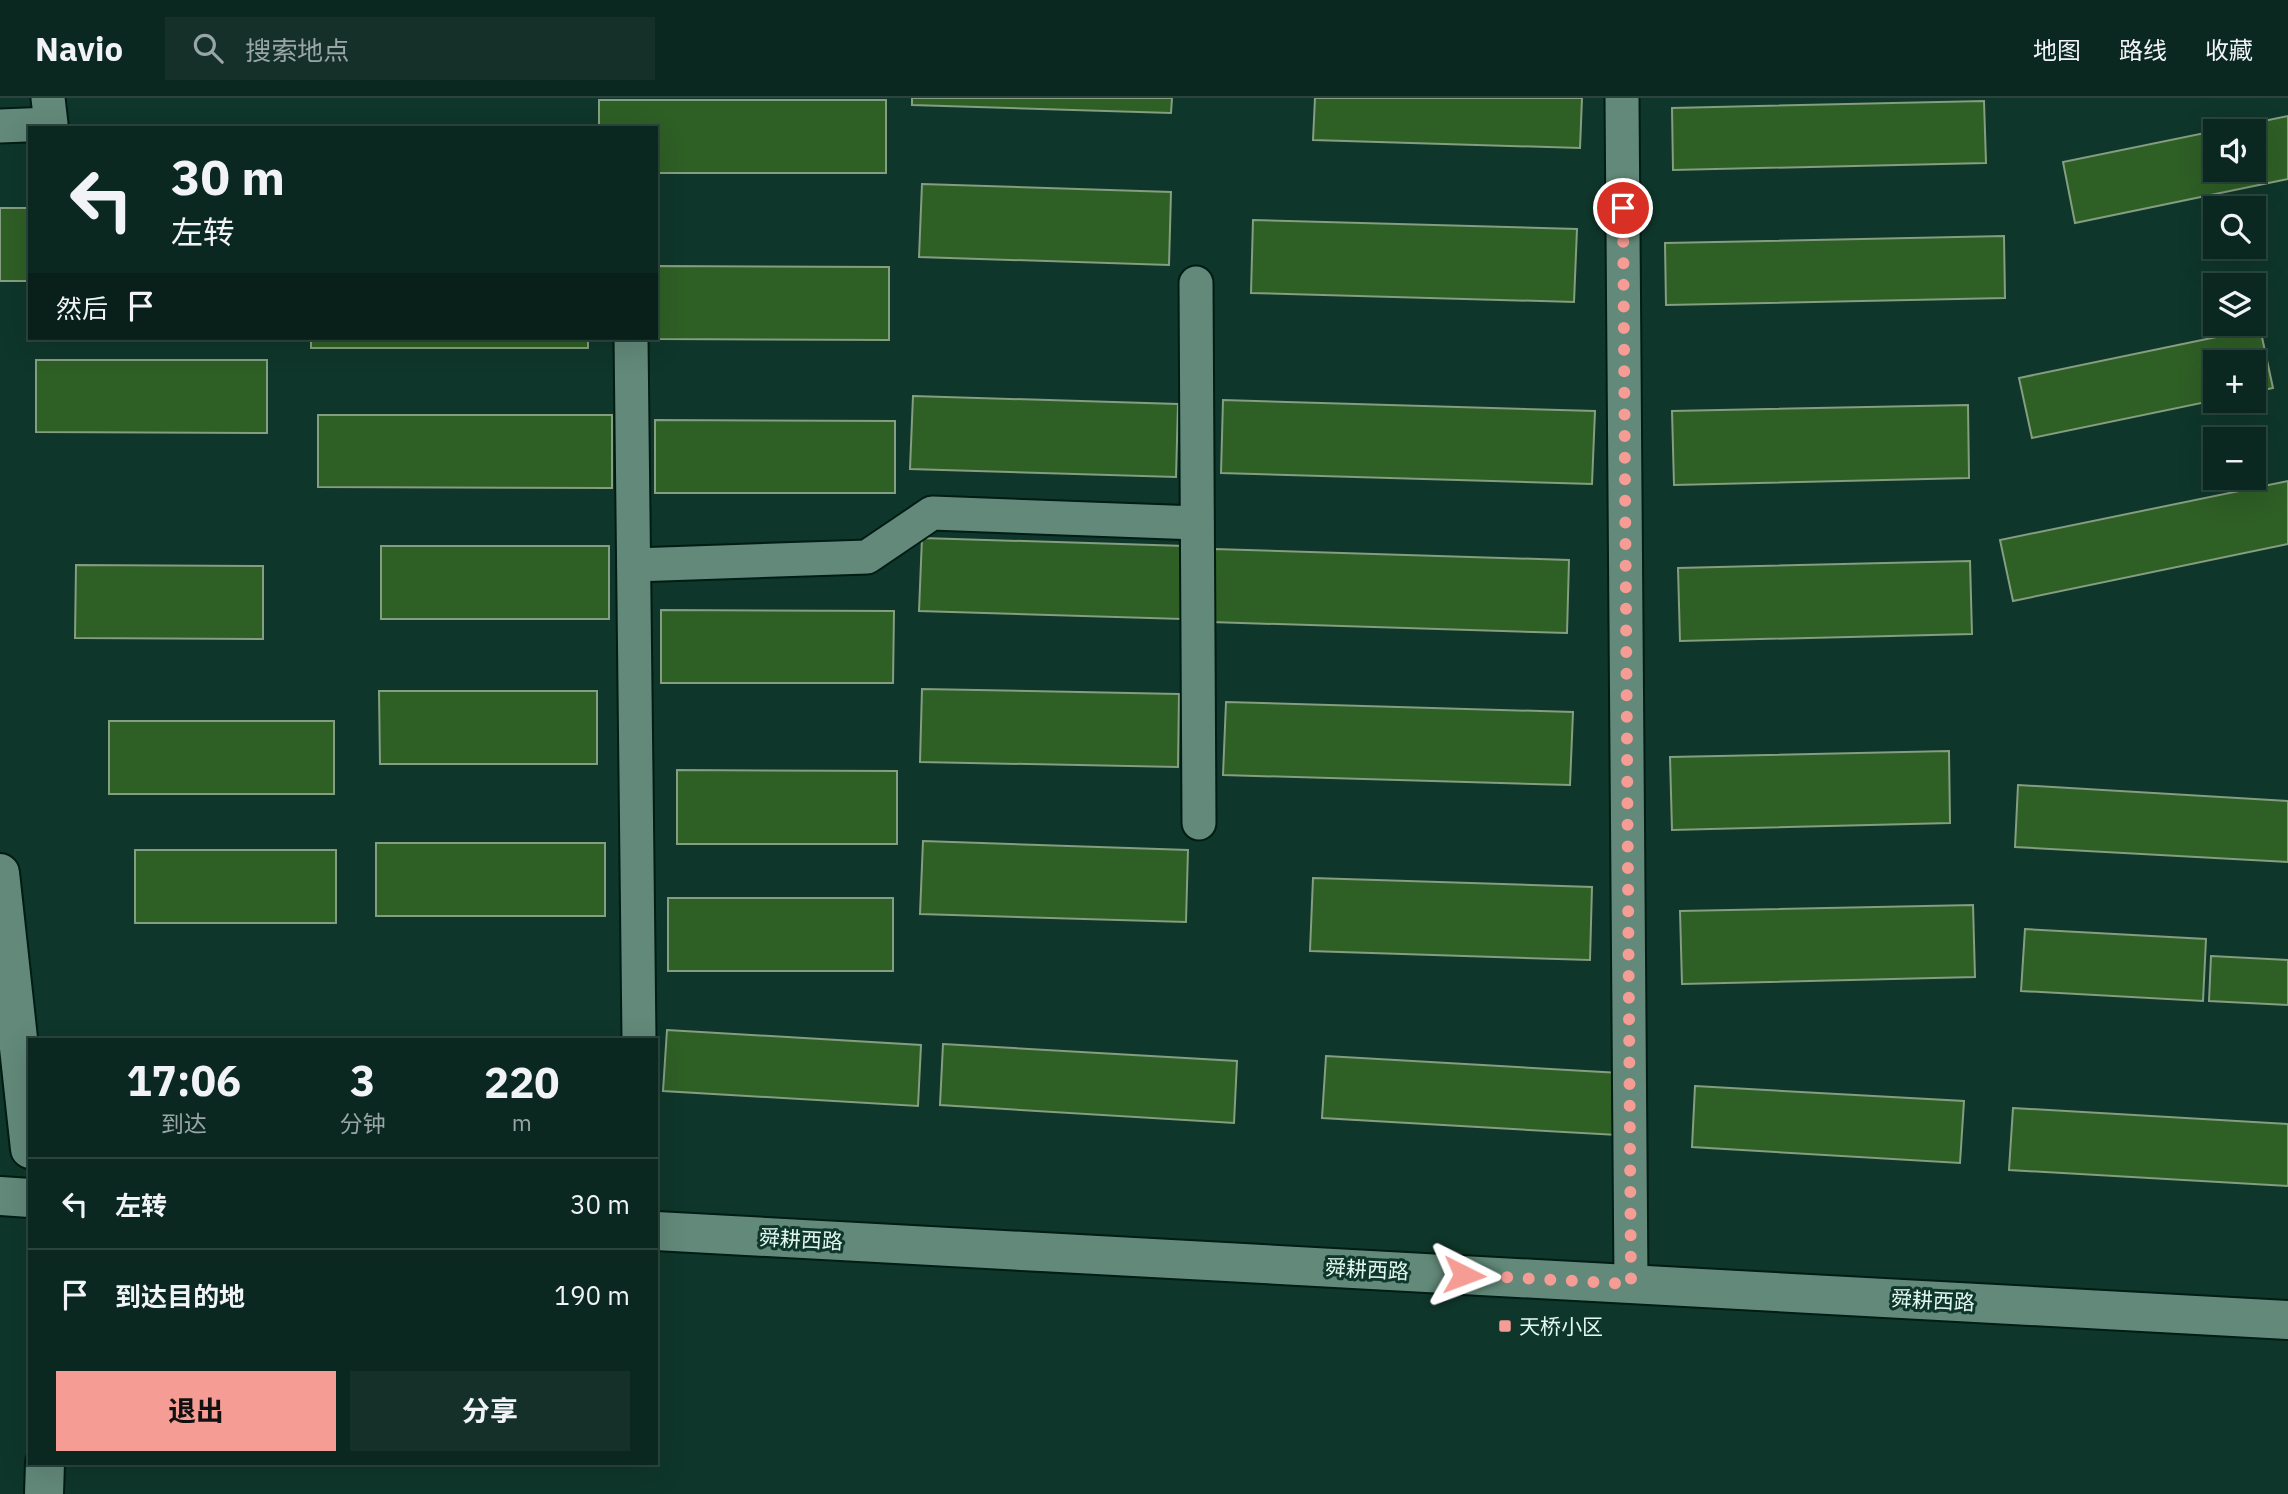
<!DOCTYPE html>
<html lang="zh">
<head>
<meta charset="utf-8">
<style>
	:root { --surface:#0b2820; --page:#143029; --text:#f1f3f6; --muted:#9aa6a5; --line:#2b443e; --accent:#f59c94 }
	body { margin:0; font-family:"IBM Plex Sans","Noto Sans SC",sans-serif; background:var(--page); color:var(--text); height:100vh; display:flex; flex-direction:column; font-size:26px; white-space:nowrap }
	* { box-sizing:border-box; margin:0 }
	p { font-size:23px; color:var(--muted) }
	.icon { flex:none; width:38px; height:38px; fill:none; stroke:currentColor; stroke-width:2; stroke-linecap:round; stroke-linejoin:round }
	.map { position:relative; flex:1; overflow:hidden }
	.drawer { position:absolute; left:28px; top:940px; width:630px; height:427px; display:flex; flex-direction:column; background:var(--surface); border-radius:0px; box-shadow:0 7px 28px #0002,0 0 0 2px var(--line) }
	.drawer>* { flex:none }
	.banner { position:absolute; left:28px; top:28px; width:630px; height:214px; border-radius:0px; box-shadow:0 7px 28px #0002,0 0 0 2px var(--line); background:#0b2820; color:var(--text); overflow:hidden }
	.fabs { position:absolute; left:2203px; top:21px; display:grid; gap:14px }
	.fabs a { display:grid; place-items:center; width:63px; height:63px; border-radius:0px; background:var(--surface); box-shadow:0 7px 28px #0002,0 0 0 2px var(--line); font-size:35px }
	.pin { position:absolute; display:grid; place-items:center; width:60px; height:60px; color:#fff; margin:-30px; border:4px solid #fff; border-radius:50%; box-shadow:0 2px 7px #0007 }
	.me { position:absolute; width:77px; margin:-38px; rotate:93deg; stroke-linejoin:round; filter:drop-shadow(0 0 5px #0008) }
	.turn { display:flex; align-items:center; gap:24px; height:147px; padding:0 28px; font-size:32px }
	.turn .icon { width:91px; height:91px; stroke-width:2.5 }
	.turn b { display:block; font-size:49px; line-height:60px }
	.then { display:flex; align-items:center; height:66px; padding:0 28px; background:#0003; gap:14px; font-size:26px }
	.eta { display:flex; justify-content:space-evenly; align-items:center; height:119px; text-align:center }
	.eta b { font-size:42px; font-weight:700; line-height:49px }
	.action { display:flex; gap:14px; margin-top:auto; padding:14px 28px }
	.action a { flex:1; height:80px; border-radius:0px; background:var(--accent); color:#111; font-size:28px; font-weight:700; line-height:80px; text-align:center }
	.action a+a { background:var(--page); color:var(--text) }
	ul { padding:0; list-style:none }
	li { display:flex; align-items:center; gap:21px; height:91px; padding:0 28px; border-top:2px solid var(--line) }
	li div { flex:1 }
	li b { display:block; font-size:26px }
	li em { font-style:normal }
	header { display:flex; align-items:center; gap:42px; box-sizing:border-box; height:98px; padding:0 35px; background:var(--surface); border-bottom:2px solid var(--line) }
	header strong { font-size:33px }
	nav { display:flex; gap:38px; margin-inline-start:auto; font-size:24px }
	.search { width:490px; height:63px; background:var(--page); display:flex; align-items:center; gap:18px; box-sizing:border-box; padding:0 24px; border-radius:0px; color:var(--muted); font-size:26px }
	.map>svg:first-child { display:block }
	.building { fill:#2e5f25; stroke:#859d80; stroke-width:2; fill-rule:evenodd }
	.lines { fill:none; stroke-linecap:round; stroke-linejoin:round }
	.street-casing { stroke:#001c14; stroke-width:37 }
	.secondary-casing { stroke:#001c14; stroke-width:42 }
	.street { stroke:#62897a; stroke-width:33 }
	.secondary { stroke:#62897a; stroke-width:38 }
	.route { stroke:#f59c94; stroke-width:12; stroke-dasharray:0 21.6 }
	.poi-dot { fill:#f59c94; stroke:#0f362a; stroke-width:2.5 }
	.labels { text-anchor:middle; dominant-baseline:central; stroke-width:6; stroke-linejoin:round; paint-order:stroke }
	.street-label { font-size:21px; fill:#e3f8f0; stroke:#0f362a }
	.poi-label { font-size:21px; fill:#e3f8f0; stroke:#0f362a; text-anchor:start }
</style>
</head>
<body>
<header>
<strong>Navio</strong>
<div class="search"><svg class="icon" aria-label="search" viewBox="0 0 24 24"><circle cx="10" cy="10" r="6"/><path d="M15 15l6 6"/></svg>搜索地点</div>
<nav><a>地图</a><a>路线</a><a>收藏</a></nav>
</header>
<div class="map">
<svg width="2288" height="1396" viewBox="0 0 2288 1396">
	<rect width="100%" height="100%" fill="#0f362a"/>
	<g class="building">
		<polygon points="912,0 1172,0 1171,15 912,7"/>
		<polygon points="1315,0 1582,0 1580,50 1313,42"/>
		<polygon points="599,2 886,2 886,75 656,75 656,30 599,30"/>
		<polygon points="1984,3 1986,65 1673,72 1672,10"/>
		<path d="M2288,18V81L2075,125L2063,64ZM2216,33H2254V72H2216Z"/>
		<polygon points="922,86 1171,94 1169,167 919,159"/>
		<rect x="0" y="110" width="30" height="73"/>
		<polygon points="1253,122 1577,131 1574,204 1251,195"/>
		<polygon points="2004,138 2005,200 1666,207 1665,145"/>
		<polygon points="657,168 889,169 889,242 657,241"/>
		<polygon points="2260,230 2273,290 2254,294 2254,264 2216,264 2216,302 2032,340 2019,280"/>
		<rect x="311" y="240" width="277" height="10"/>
		<polygon points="36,262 267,262 267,335 36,334"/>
		<polygon points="913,298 1178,306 1176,379 910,371"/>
		<polygon points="1223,302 1595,313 1592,386 1221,375"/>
		<polygon points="1968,307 1969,380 1674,387 1672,313"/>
		<polygon points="318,317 612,317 612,390 318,389"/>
		<polygon points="655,322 895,323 895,395 655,395"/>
		<polygon points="2288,383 2288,446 2013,503 2000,442"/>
		<polygon points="922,440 1185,448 1182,521 919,513"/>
		<rect x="381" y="448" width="228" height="73"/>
		<polygon points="1214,451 1569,462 1567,535 1211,524"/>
		<polygon points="1970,463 1972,536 1680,543 1678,470"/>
		<polygon points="76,467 263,468 263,541 75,540"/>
		<polygon points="661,512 894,513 893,585 661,585"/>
		<polygon points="922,591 1179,596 1178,669 920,664"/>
		<polygon points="379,593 597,593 597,666 380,666"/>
		<polygon points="1226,604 1573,614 1570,687 1223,677"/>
		<rect x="109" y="623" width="225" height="73"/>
		<polygon points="1949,653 1950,725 1672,732 1670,659"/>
		<polygon points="677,672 897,673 897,746 677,746"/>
		<polygon points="2018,687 2288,703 2288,764 2015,749"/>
		<polygon points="923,743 1188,752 1186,824 920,816"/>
		<rect x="376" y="745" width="229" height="73"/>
		<rect x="135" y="752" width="201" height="73"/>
		<polygon points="1313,780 1592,789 1590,862 1310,853"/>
		<rect x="668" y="800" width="225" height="73"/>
		<polygon points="1973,807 1975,879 1682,886 1680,813"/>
		<polygon points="2025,831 2206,841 2203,903 2021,893"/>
		<polygon points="2211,858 2288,862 2288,907 2209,903"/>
		<polygon points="667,932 921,947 918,1008 663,993"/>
		<polygon points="943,946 1237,963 1234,1025 940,1007"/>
		<polygon points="1326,958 1620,975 1617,1037 1322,1020"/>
		<polygon points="1695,988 1964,1003 1960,1065 1692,1049"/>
		<polygon points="2013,1010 2288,1026 2288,1088 2009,1072"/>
	</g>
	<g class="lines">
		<g class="street-casing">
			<g id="street">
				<polyline points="1622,0 1631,1186"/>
				<polyline points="0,28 51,26 48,0"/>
				<polyline points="1196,185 1199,725"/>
				<polyline points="631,240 639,942"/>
				<polyline points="634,467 867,459 932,415 1197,425"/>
			</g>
		</g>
		<g class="secondary-casing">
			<g id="secondary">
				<polyline points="0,775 30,1051"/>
				<polyline points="0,1098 30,1100"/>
				<polyline points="656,1133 2288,1222"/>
				<polyline points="44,1396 45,1365"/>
			</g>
		</g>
		<use href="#street" class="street"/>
		<use href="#secondary" class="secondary"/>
	</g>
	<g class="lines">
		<polyline class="route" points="1464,1177 1631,1186 1623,110"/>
	</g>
	<rect class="poi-dot" x="1498" y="1221" width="14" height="14" rx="3.5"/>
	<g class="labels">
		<g class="street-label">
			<text transform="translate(801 1141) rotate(3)">舜耕西路</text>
			<text transform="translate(1367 1171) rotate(3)">舜耕西路</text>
			<text transform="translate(1933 1202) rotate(3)">舜耕西路</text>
		</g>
		<g class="poi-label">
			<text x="1519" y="1228">天桥小区</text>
		</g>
	</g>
</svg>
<div class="fabs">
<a><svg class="icon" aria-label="sound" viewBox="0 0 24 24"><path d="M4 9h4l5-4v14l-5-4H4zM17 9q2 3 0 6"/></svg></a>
<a><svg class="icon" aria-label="search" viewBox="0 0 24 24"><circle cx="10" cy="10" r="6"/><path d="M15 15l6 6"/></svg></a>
<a><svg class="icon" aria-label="layers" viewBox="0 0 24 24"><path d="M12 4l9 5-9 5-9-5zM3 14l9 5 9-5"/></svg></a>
<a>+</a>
<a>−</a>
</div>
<div class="pin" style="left:1623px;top:110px;background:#d93025"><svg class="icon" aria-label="arrive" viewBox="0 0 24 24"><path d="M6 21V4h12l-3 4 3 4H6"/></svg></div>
<svg class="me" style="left:1464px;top:1177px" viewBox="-20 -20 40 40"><path d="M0-17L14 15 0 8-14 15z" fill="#f59c94" stroke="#fff" stroke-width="4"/></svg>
<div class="banner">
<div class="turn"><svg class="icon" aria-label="left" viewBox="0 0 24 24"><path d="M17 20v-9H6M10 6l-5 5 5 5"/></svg><div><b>30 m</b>左转</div></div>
<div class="then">然后<svg class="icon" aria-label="arrive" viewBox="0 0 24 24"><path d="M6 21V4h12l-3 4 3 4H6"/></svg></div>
</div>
<section class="drawer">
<div class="eta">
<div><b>17:06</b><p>到达</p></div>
<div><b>3</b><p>分钟</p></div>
<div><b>220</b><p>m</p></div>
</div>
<ul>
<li><svg class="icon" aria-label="left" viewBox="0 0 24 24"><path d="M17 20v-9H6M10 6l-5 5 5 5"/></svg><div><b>左转</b></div><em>30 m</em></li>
<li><svg class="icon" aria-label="arrive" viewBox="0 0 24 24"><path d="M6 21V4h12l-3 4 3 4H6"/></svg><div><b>到达目的地</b></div><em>190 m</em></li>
</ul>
<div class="action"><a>退出</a><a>分享</a></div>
</section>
</div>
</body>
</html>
